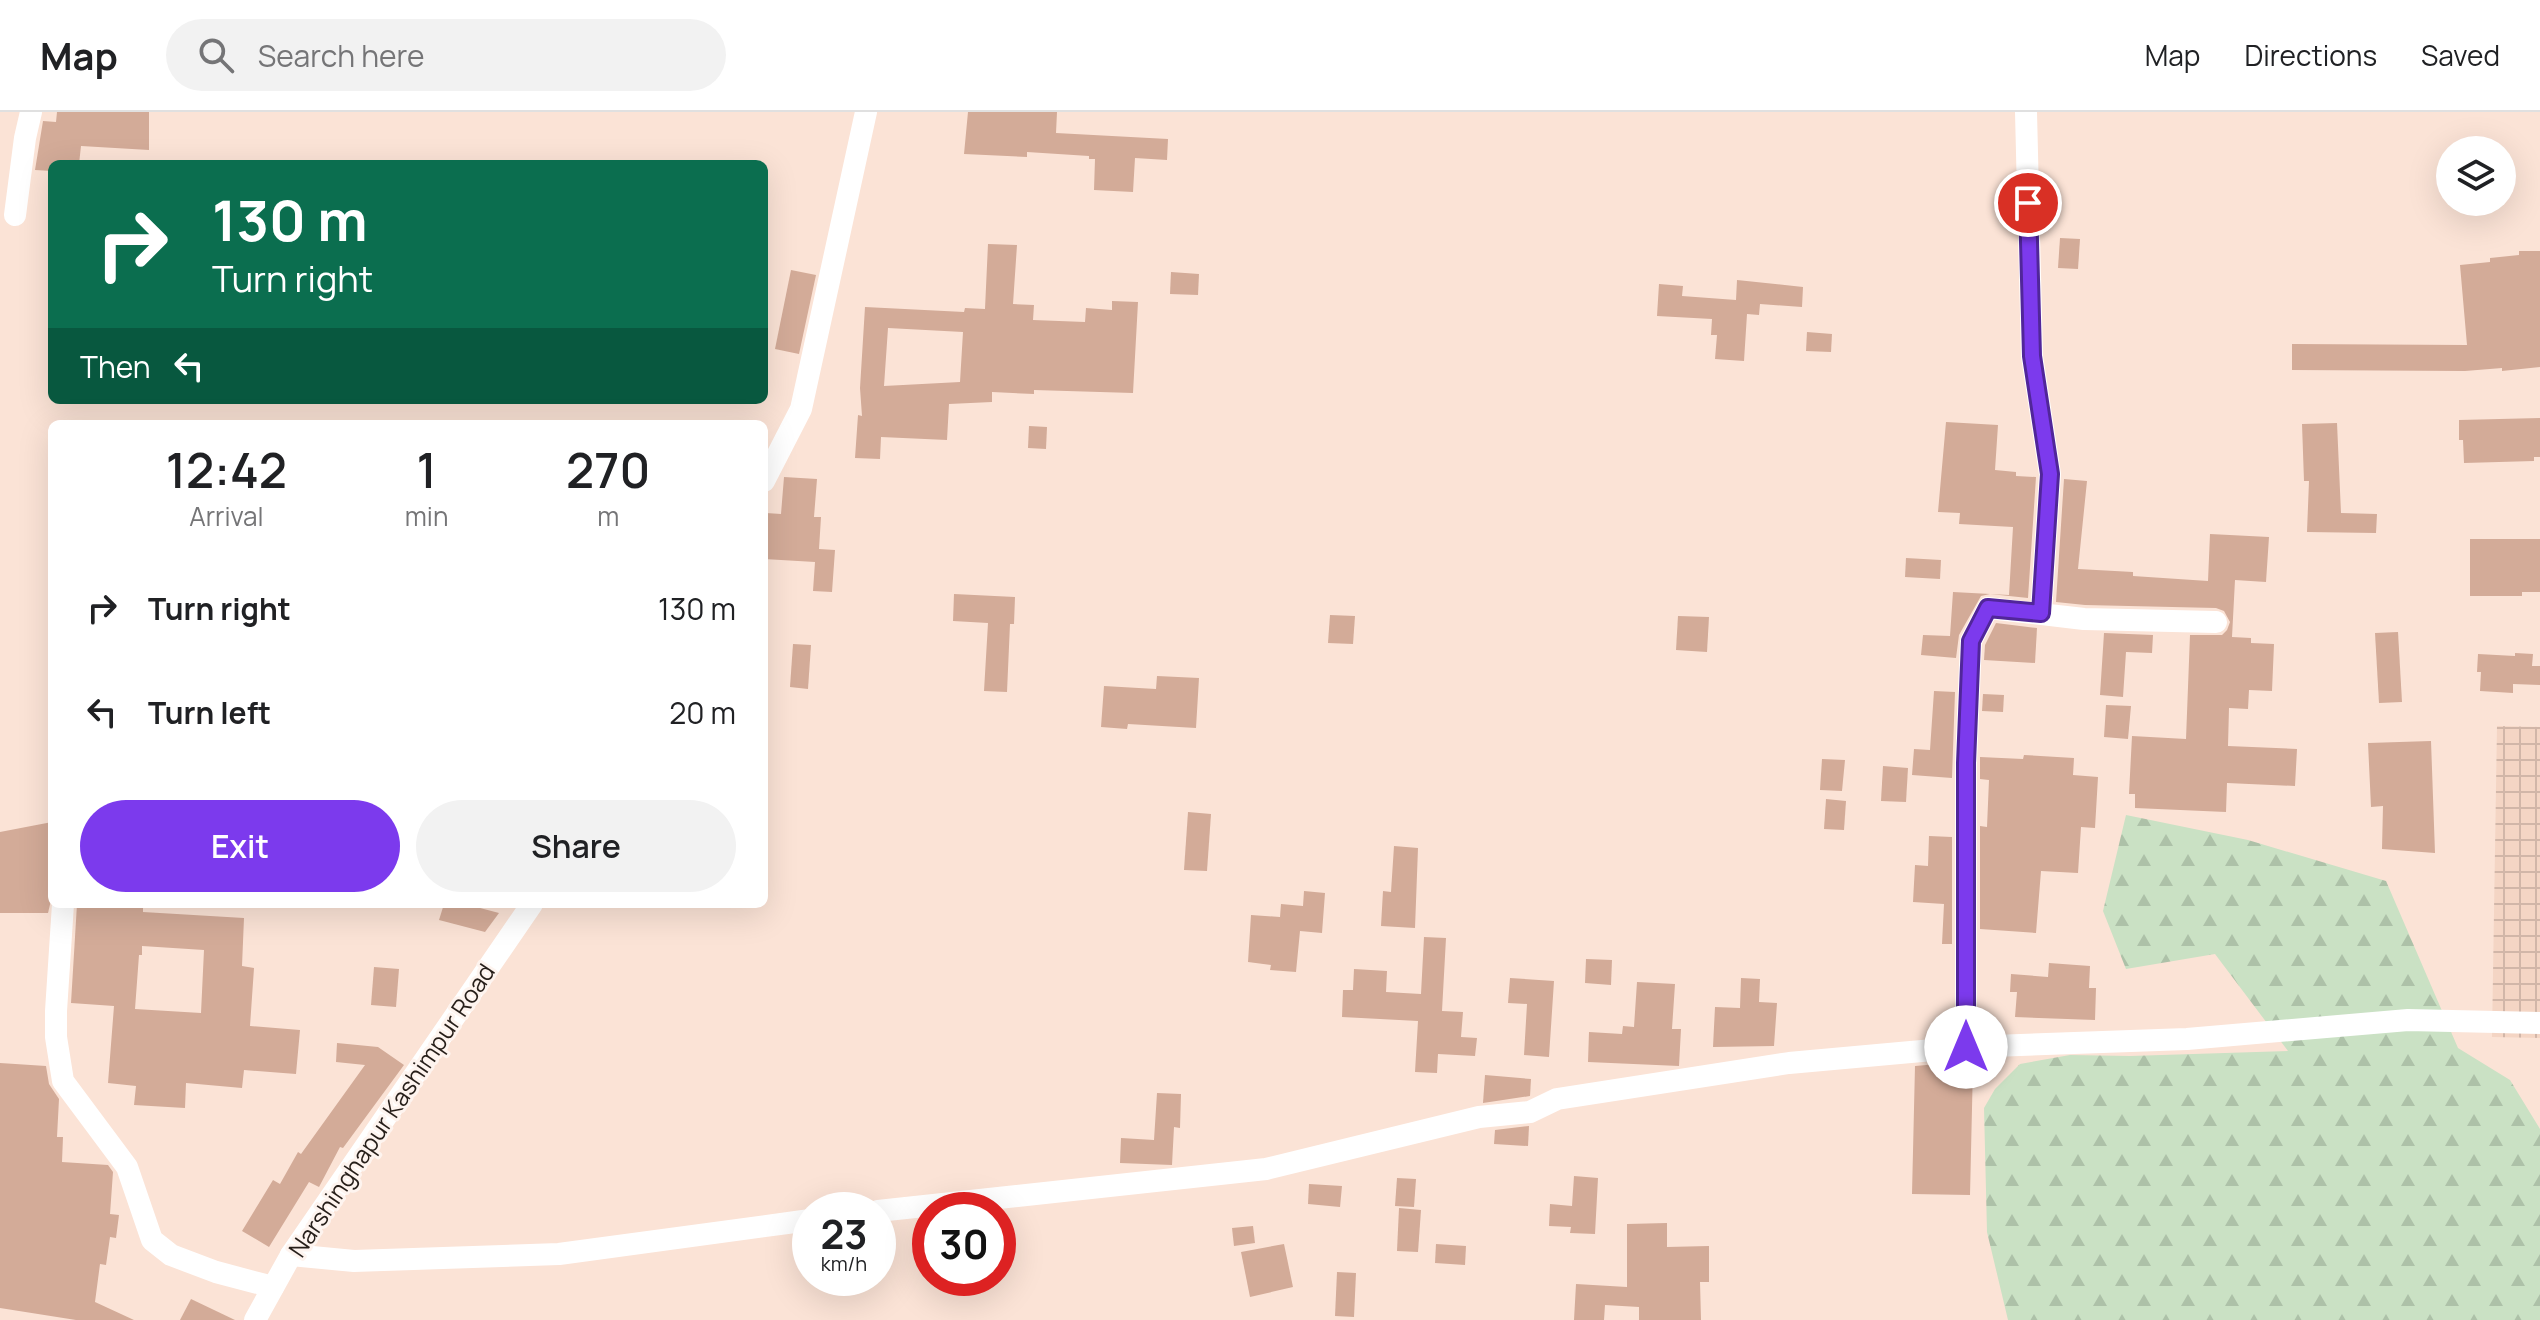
<!DOCTYPE html>
<html lang="en">
<head>
<meta charset="utf-8">
<style>
	:root { --surface:#fff; --page:#f2f2f2; --text:#202124; --muted:#757577; --line:#e0e0e0; --accent:#7c3aed }
	body { margin:0; font-family:Manrope,sans-serif; background:var(--page); color:var(--text); height:100vh; display:flex; flex-direction:column; font-size:30px; white-space:nowrap }
	* { box-sizing:border-box; margin:0 }
	p { font-size:26px; color:var(--muted) }
	.icon { flex:none; width:44px; height:44px; fill:none; stroke:currentColor; stroke-width:2; stroke-linecap:round; stroke-linejoin:round }
	.map { position:relative; flex:1; overflow:hidden }
	.side { position:absolute; left:48px; top:308px; width:720px; height:488px; display:flex; flex-direction:column; background:var(--surface); border-radius:12px; box-shadow:0 8px 32px #0002 }
	.side>* { flex:none }
	.top-card { position:absolute; left:48px; top:48px; width:720px; height:244px; border-radius:12px; box-shadow:0 8px 32px #0002; background:#0b6e4f; color:#fff; overflow:hidden }
	.buttons { position:absolute; left:2436px; top:24px; display:grid; gap:16px }
	.buttons a { display:grid; place-items:center; width:80px; height:80px; border-radius:50%; background:var(--surface); box-shadow:0 8px 32px #0002; font-size:40px }
	.speed { position:absolute; left:792px; top:1080px; display:flex; gap:16px; font-size:40px; font-weight:700; text-align:center }
	.speed>* { display:grid; place-content:center; width:104px; height:104px; border-radius:50%; background:var(--surface); box-shadow:0 8px 32px #0002; line-height:1 }
	.speed small { font-size:20px; font-weight:400 }
	.speed .limit { border:12px solid #d22; background:#fff; color:#111 }
	.pin { position:absolute; display:grid; place-items:center; width:68px; height:68px; color:#fff; margin:-34px; border:4px solid #fff; border-radius:50%; box-shadow:0 2px 8px #0007 }
	.me { position:absolute; width:88px; margin:-44px; rotate:0deg; stroke-linejoin:round; filter:drop-shadow(0 0 6px #0008) }
	.turn { display:flex; align-items:center; gap:28px; height:168px; padding:0 32px; font-size:36px }
	.turn .icon { width:104px; height:104px; stroke-width:2.5 }
	.turn b { display:block; font-size:56px; line-height:68px }
	.then { display:flex; align-items:center; height:76px; padding:0 32px; background:#0003; gap:16px; font-size:30px }
	.eta { display:flex; justify-content:space-evenly; align-items:center; height:136px; text-align:center }
	.eta b { font-size:48px; font-weight:600; line-height:56px }
	.button { display:flex; gap:16px; margin-top:auto; padding:16px 32px }
	.button a { flex:1; height:92px; border-radius:48px; background:var(--accent); color:#fff; font-size:32px; font-weight:600; line-height:92px; text-align:center }
	.button a+a { background:var(--page); color:var(--text) }
	ul { padding:0; list-style:none }
	li { display:flex; align-items:center; gap:24px; height:104px; padding:0 32px }
	li div { flex:1 }
	li b { display:block; font-size:30px }
	li em { font-style:normal }
	header { display:flex; align-items:center; gap:48px; box-sizing:border-box; height:112px; padding:0 40px; background:var(--surface); border-bottom:2px solid var(--line) }
	header strong { font-size:38px }
	nav { display:flex; gap:44px; margin-inline-start:auto; font-size:28px }
	.search { width:560px; height:72px; background:var(--page); display:flex; align-items:center; gap:20px; box-sizing:border-box; padding:0 28px; border-radius:44px; color:var(--muted); font-size:30px }
	.map>svg:first-child { display:block }
	.industrial { fill:url(#industrial-grid) }
	.forest { fill:url(#forest-firs) }
	.building { fill:#d3ab98; fill-rule:evenodd }
	.lines { fill:none; stroke-linecap:round; stroke-linejoin:round }
	.minor { stroke:#fff; stroke-width:22 }
	.route-casing { stroke:#51269a; stroke-width:20 }
	.route { stroke:#7c3aed; stroke-width:14 }
	.labels { text-anchor:middle; dominant-baseline:central; stroke-width:6; stroke-linejoin:round; paint-order:stroke }
	.street-label { font-size:24px; fill:#261e19; stroke:#fef4ef }
</style>
</head>
<body>
<header>
<strong>Map</strong>
<div class="search"><svg class="icon" aria-label="search" viewBox="0 0 24 24"><circle cx="10" cy="10" r="6"/><path d="M15 15l6 6"/></svg>Search here</div>
<nav><a>Map</a><a>Directions</a><a>Saved</a></nav>
</header>
<div class="map">
<svg width="2540" height="1208" viewBox="0 0 2540 1208">
	<defs>
		<pattern id="industrial-grid" width="8" height="8" patternUnits="userSpaceOnUse" patternTransform="scale(2)"><rect width="8" height="8" fill="#f4d5c4"/><path d="M0 4h8M4 0v8" fill="none" stroke="#d1b6a8"/></pattern>
		<pattern id="forest-firs" width="22" height="20" patternUnits="userSpaceOnUse" patternTransform="scale(2)"><rect width="22" height="20" fill="#cae1c4"/><path d="M5 1l3.5 6h-7zM16 11l3.5 6h-7z" fill="#adc1a8"/></pattern>
	</defs>
	<rect width="100%" height="100%" fill="#fbe3d6"/>
	<polygon class="industrial" points="2497,614 2540,615 2540,926 2492,925"/>
	<polygon class="forest" points="2126,703 2248,728 2386,769 2458,936 2510,968 2540,1017 2540,1208 2008,1208 1987,1120 1984,996 1995,977 2020,952 2070,943 2130,944 2288,939 2215,842 2126,857 2103,799"/>
	<g class="building">
		<polygon points="57,0 149,0 149,38 81,34 79,52 52,52 52,59 35,58 43,9 56,10"/>
		<polygon points="968,0 1057,0 1056,21 1168,27 1167,48 1135,46 1133,80 1094,78 1095,47 1089,47 1089,44 1027,40 1027,45 964,42"/>
		<polygon points="2060,126 2080,127 2078,157 2058,156"/>
		<path d="M988,132L1017,133L1013,192L1034,193L1033,208L1085,210L1086,196L1112,198V189L1138,190L1133,281L1034,278V282L992,280V290L949,292L947,328L881,325L880,347L855,346L858,303L862,304L860,276L865,195L964,200L965,196L985,197ZM888,216L963,220L960,270L884,274Z"/>
		<polygon points="2519,139 2540,139 2540,255 2502,259 2502,256 2465,259 2292,258 2292,232 2467,233 2460,153 2490,150 2490,146 2519,143"/>
		<polygon points="791,158 816,163 799,242 775,237"/>
		<polygon points="1171,160 1199,162 1198,183 1170,182"/>
		<polygon points="1737,168 1803,175 1802,195 1760,192 1759,203 1747,202 1744,249 1715,247 1717,223 1711,223 1712,207 1657,204 1659,172 1683,174 1682,184 1736,188"/>
		<polygon points="1807,220 1832,222 1831,240 1806,239"/>
		<polygon points="2540,306 2540,345 2534,345 2534,349 2464,351 2463,328 2459,328 2459,308"/>
		<polygon points="1946,310 1998,313 1995,358 2016,360 2016,364 2036,365 2028,486 1990,482 1981,484 1959,523 1956,546 1921,543 1923,523 1950,524 1953,480 2009,483 2013,415 1959,412 1960,401 1938,400"/>
		<polygon points="2337,311 2341,401 2377,402 2376,421 2307,420 2309,369 2304,369 2302,312"/>
		<polygon points="1029,314 1047,315 1046,337 1028,336"/>
		<polygon points="784,365 817,367 814,405 821,405 819,437 835,438 832,480 813,479 815,450 764,447 766,401 781,402"/>
		<polygon points="2064,367 2087,369 2078,457 2133,460 2133,464 2208,469 2210,422 2269,425 2266,470 2235,468 2232,525 2251,526 2251,531 2274,532 2272,579 2249,578 2248,597 2229,596 2228,634 2297,637 2295,674 2227,671 2226,700 2135,696 2135,682 2129,682 2132,624 2186,627 2190,523 2222,523 2227,518 2230,510 2224,499 2216,496 2085,493 2056,490"/>
		<polygon points="2470,427 2540,427 2540,480 2522,480 2522,484 2470,484"/>
		<polygon points="1906,446 1941,448 1940,467 1905,465"/>
		<polygon points="954,482 1015,485 1014,512 1010,512 1007,580 984,579 988,511 953,509"/>
		<polygon points="1330,503 1355,504 1353,532 1328,531"/>
		<polygon points="1678,504 1709,505 1707,540 1676,538"/>
		<polygon points="1996,511 2037,516 2035,551 1984,548 1985,533"/>
		<polygon points="2398,520 2402,590 2379,591 2375,521"/>
		<polygon points="2104,521 2153,523 2152,541 2126,540 2123,585 2100,583"/>
		<polygon points="793,532 811,533 808,577 790,575"/>
		<polygon points="2515,541 2533,542 2532,554 2540,554 2540,573 2513,572 2513,581 2480,579 2481,560 2477,560 2478,542 2515,544"/>
		<polygon points="1157,564 1199,566 1196,616 1128,612 1127,617 1101,615 1104,574 1156,577"/>
		<polygon points="1934,579 1955,580 1952,666 1912,663 1914,637 1930,638"/>
		<polygon points="1983,582 2004,583 2003,600 1982,599"/>
		<polygon points="2106,593 2131,594 2128,627 2104,625"/>
		<polygon points="2431,629 2435,741 2382,737 2383,694 2371,695 2368,631"/>
		<polygon points="2024,643 2074,646 2073,663 2098,665 2095,716 2081,715 2078,761 2041,759 2036,821 1980,817 1980,714 1987,715 1989,668 1980,667 1980,645 2023,647"/>
		<polygon points="1822,647 1845,648 1842,679 1820,678"/>
		<polygon points="1883,654 1908,656 1906,690 1881,689"/>
		<polygon points="1826,687 1846,689 1844,718 1824,717"/>
		<polygon points="1188,700 1211,702 1207,759 1184,758"/>
		<polygon points="52,710 52,784 48,801 0,801 0,720"/>
		<polygon points="1929,724 1952,725 1952,832 1942,832 1944,792 1913,790 1915,753 1928,754"/>
		<polygon points="1394,734 1418,736 1415,816 1381,814 1383,779 1391,780"/>
		<polygon points="1304,779 1325,781 1322,821 1300,819 1296,860 1270,858 1271,853 1248,850 1251,803 1280,805 1281,792 1303,794"/>
		<path d="M77,792H143V800L244,806L242,854L254,856L250,914L300,918L296,962L244,958L242,976L186,971L185,996L134,993L136,974L108,971L114,894L71,891ZM142,834L204,838L201,901L135,897L139,843H142Z"/>
		<polygon points="444,792 465,792 499,801 485,820 439,808"/>
		<polygon points="1424,825 1446,826 1442,899 1463,900 1461,925 1477,926 1475,944 1438,942 1437,961 1415,960 1418,909 1342,905 1343,878 1353,878 1354,857 1387,859 1386,880 1421,882"/>
		<polygon points="1586,847 1612,848 1611,873 1585,871"/>
		<polygon points="2049,851 2090,854 2089,876 2096,876 2095,908 2015,905 2017,880 2010,880 2011,862 2048,865"/>
		<polygon points="374,855 399,857 396,895 371,893"/>
		<polygon points="1510,866 1554,869 1549,945 1524,943 1527,892 1508,891"/>
		<polygon points="1741,866 1760,867 1759,890 1777,891 1774,934 1713,935 1715,895 1740,896"/>
		<polygon points="1637,870 1675,872 1672,917 1681,917 1679,954 1588,950 1589,920 1622,922 1623,914 1634,915"/>
		<polygon points="337,931 378,935 404,953 343,1036 340,1035 319,1075 309,1070 269,1135 242,1119 273,1068 280,1072 298,1040 301,1042 365,953 336,950"/>
		<polygon points="1961,950 1960,953 1973,953 1970,1083 1912,1082 1915,954"/>
		<polygon points="0,951 46,954 49,972 59,987 57,1025 63,1025 62,1050 108,1053 113,1060 110,1102 119,1103 116,1126 110,1125 106,1153 100,1152 95,1190 134,1208 76,1208 0,1196"/>
		<polygon points="1485,963 1531,967 1530,984 1483,991"/>
		<polygon points="1157,981 1181,982 1180,1016 1174,1015 1172,1053 1120,1051 1121,1026 1154,1028"/>
		<polygon points="1529,1014 1528,1034 1494,1032 1495,1018"/>
		<polygon points="1574,1064 1598,1066 1595,1122 1570,1121 1571,1115 1549,1114 1550,1092 1572,1094"/>
		<polygon points="1397,1066 1416,1067 1414,1095 1395,1094"/>
		<polygon points="1309,1072 1342,1074 1340,1095 1308,1092"/>
		<polygon points="1399,1096 1421,1098 1418,1140 1397,1139"/>
		<polygon points="1667,1111 1667,1135 1709,1134 1709,1170 1700,1170 1701,1208 1639,1208 1639,1195 1605,1193 1604,1208 1574,1208 1576,1172 1627,1175 1627,1112"/>
		<polygon points="1253,1114 1255,1131 1234,1134 1232,1116"/>
		<polygon points="1284,1132 1293,1175 1250,1185 1241,1140"/>
		<polygon points="1436,1132 1466,1134 1465,1153 1435,1151"/>
		<polygon points="1337,1160 1356,1161 1354,1205 1335,1204"/>
		<polygon points="191,1187 235,1208 180,1208"/>
	</g>
	<g class="lines">
		<g class="minor">
			<polyline points="2026,0 2032,244 2050,362 2041,501"/>
			<polyline points="15,103 25,26 31,0"/>
			<polyline points="764,369 801,297 866,0"/>
			<polyline points="63,792 56,899 56,925 63,969 127,1055 152,1128 171,1143 216,1160 273,1175"/>
			<polyline points="1966,935 1966,651 1971,529 1988,496 2084,507 2216,510"/>
			<polyline points="878,1099 1266,1057 1479,1005 1530,1000 1557,987 1789,951 1966,935 2187,927 2408,908 2540,911"/>
			<polyline points="291,1143 354,1149 559,1142 810,1108"/>
			<polyline points="255,1208 291,1143 532,792"/>
		</g>
	</g>
	<g class="lines">
		<g class="route-casing">
			<polyline id="route" points="1966,935 1966,651 1971,529 1988,496 2041,501 2050,362 2032,244 2028,91"/>
		</g>
		<use href="#route" class="route"/>
	</g>
	<g class="labels">
		<g class="street-label">
			<text transform="translate(391 998) rotate(-56)">Narshinghapur Kashimpur Road</text>
		</g>
	</g>
</svg>
<div class="buttons">
<a><svg class="icon" aria-label="layers" viewBox="0 0 24 24"><path d="M12 4l9 5-9 5-9-5zM3 14l9 5 9-5"/></svg></a>
</div>
<div class="speed"><div>23<small>km/h</small></div><div class="limit">30</div></div>
<div class="pin" style="left:2028px;top:91px;background:#d93025"><svg class="icon" aria-label="arrive" viewBox="0 0 24 24"><path d="M6 21V4h12l-3 4 3 4H6"/></svg></div>
<svg class="me" style="left:1966px;top:935px" viewBox="-20 -20 40 40"><circle r="19" fill="#fff"/><path d="M0-13L10 11 0 6-10 11z" fill="#7c3aed"/></svg>
<div class="top-card">
<div class="turn"><svg class="icon" aria-label="right" viewBox="0 0 24 24"><path d="M7 20v-9h11M14 6l5 5-5 5"/></svg><div><b>130 m</b>Turn right</div></div>
<div class="then">Then<svg class="icon" aria-label="left" viewBox="0 0 24 24"><path d="M17 20v-9H6M10 6l-5 5 5 5"/></svg></div>
</div>
<section class="side">
<div class="eta">
<div><b>12:42</b><p>Arrival</p></div>
<div><b>1</b><p>min</p></div>
<div><b>270</b><p>m</p></div>
</div>
<ul>
<li><svg class="icon" aria-label="right" viewBox="0 0 24 24"><path d="M7 20v-9h11M14 6l5 5-5 5"/></svg><div><b>Turn right</b></div><em>130 m</em></li>
<li><svg class="icon" aria-label="left" viewBox="0 0 24 24"><path d="M17 20v-9H6M10 6l-5 5 5 5"/></svg><div><b>Turn left</b></div><em>20 m</em></li>
</ul>
<div class="button"><a>Exit</a><a>Share</a></div>
</section>
</div>
</body>
</html>
